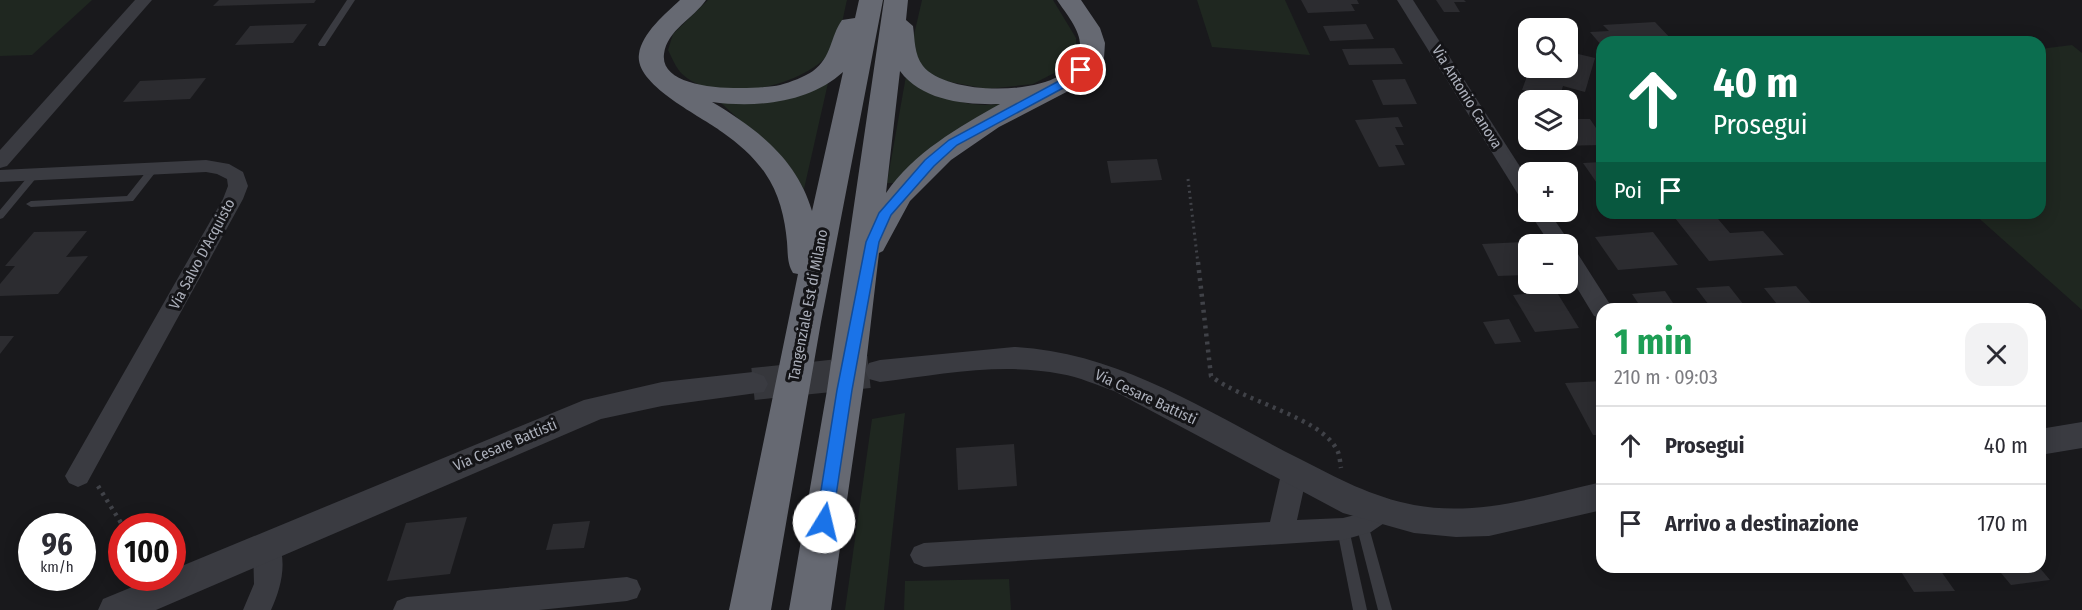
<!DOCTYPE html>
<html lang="it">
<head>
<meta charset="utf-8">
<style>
	:root { --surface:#fff; --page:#f2f2f3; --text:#2b2b33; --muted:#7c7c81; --line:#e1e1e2 }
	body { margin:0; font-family:"Fira Sans Condensed",sans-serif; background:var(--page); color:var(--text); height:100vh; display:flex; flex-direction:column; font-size:22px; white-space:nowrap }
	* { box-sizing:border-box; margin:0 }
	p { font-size:20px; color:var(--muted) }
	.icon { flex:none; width:33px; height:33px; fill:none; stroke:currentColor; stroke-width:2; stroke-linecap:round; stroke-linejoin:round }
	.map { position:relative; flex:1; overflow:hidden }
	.panel { position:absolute; left:1596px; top:303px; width:450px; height:270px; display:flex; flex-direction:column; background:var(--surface); border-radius:18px; box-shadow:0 3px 15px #0003 }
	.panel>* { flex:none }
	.banner { position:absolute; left:1596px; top:36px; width:450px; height:183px; border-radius:18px; box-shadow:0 3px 15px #0003; background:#0b6e4f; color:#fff; overflow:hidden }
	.controls { position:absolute; left:1518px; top:18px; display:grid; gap:12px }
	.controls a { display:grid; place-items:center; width:60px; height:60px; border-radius:12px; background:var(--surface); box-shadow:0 3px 15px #0003; font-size:30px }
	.speed { position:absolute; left:18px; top:513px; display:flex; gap:12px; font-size:30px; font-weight:700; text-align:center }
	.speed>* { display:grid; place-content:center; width:78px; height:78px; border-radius:50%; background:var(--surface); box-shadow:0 3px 15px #0003; line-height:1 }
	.speed small { font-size:15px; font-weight:400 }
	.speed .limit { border:9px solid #d22; background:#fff; color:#111 }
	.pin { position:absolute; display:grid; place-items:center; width:51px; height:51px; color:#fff; margin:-26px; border:3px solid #fff; border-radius:50%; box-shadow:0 2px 6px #0007 }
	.me { position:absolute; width:66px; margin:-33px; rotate:9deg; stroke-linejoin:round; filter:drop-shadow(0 0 4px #0008) }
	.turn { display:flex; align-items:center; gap:21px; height:126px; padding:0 18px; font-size:27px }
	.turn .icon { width:78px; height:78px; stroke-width:2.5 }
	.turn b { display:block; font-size:42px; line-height:51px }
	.then { display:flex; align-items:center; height:57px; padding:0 18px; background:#0003; gap:12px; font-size:22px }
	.round { display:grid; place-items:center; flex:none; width:63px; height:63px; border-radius:18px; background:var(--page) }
	.summary { display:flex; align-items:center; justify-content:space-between; height:102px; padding:0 18px }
	h1 { font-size:36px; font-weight:700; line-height:45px; color:#1e9e55 }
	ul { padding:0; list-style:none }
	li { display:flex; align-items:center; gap:18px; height:78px; padding:0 18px; border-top:2px solid var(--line) }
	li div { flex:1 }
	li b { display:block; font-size:22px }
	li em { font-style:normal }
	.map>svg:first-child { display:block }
	.green { fill:#1f2720 }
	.building { fill:#2c2c30 }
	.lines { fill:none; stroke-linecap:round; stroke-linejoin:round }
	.tertiary-tunnel { stroke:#36373c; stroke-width:32; stroke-dasharray:32 16; stroke-linecap:butt }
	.path-far1 { stroke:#404248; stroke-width:3; stroke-dasharray:2 4; stroke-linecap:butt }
	.path { stroke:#404248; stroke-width:4.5; stroke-dasharray:3 5; stroke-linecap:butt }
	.service { fill:#3a3b41; fill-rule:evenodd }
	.minor { fill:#3a3b41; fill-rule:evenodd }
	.tertiary { fill:#3a3b41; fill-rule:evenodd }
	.motorway { fill:#666972; fill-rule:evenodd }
	.route { fill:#1a73e8; stroke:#114b97; stroke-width:1.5 }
	.labels { text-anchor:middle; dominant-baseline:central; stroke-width:6; stroke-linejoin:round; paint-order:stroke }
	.street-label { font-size:15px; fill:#acb0bb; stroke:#141417 }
</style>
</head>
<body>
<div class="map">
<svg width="2082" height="610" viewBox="0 0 2082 610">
	<rect width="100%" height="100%" fill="#19191c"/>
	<g class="green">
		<polygon points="0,0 92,0 32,55 0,56"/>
		<path d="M708,0H847C843,15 841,36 833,49C808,86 717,107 682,74C676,68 672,58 668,50L673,34Z"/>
		<polygon points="922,0 1053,0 1076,38 1076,53 1060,70 1033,84 987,89 935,79 919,66 911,48"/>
		<polygon points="1197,0 1285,0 1310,55 1212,47"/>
		<polygon points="2072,45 2082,53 2082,310 1973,213 2040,213 2040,49"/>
		<path d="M906,76C935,94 964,109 999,104L1004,108L898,183H887Z"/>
		<path d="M828,83L804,189L788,164L721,103C758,104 794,97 828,83Z"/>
		<polygon points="905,413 884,610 845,610 872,419"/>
		<polygon points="1009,579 1011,610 904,610 905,581"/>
	</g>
	<g class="building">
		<polygon points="219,0 316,0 314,3 213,6"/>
		<polygon points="1301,0 1357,0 1359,4 1351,4 1355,11 1308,13"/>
		<polygon points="1436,0 1464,0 1466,2 1454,2 1460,12 1444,12"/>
		<polygon points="1655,22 1674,42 1602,42 1602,46 1590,32 1609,31 1603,25"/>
		<polygon points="307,24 293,43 235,45 250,26"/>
		<polygon points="1366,24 1374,39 1330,41 1323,26"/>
		<polygon points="1568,46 1575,48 1574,53 1595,58 1585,92 1563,86 1559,99 1522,90 1530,68 1568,68"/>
		<polygon points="1394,48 1403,64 1349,65 1342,49"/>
		<polygon points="206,78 190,99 123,102 140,81"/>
		<polygon points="1405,79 1417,104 1383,105 1372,80"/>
		<polygon points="1398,117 1403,127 1395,127 1404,145 1395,145 1405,165 1379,167 1355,120"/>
		<polygon points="1568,119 1590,119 1602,137 1602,145 1557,146 1553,140 1568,140"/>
		<polygon points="1157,159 1162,180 1111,183 1107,161"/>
		<polygon points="1602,162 1602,186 1599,186 1583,163"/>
		<polygon points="1671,213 1713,213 1730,233 1763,231 1784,255 1709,261"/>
		<polygon points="87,231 66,257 88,256 58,294 0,296 0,284 15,266 5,266 34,232"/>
		<polygon points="1653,232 1678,265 1618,270 1595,237"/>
		<polygon points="1523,242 1528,251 1528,275 1498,276 1482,244"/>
		<polygon points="1729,286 1747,309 1712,309 1696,288"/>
		<polygon points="1796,286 1816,309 1781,309 1764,288"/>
		<polygon points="1556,291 1579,328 1535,332 1513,295"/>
		<polygon points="1665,291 1677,309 1642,309 1632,294"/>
		<polygon points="1509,319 1521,342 1495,344 1483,322"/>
		<polygon points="0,336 14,336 0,354"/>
		<polygon points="1602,381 1602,435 1593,435 1565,383"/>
		<polygon points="1014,444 1017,486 958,490 956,448"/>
		<polygon points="467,517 450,574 387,581 406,523"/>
		<polygon points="590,521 584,548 546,550 553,524"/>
		<polygon points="1898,567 1938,567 1955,591 1914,592"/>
		<polygon points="1996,567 2039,567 2050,580 2011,585"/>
	</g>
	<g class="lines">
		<polyline class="tertiary-tunnel" points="753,384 869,372"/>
		<polyline class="path-far1" points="1188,179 1198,264"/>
		<g class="path">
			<path d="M1198,262L1211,376C1242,401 1321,417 1337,450C1340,455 1340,463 1341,468"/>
			<polyline points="98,486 123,526"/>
		</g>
		<g class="service">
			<polygon points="347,0 355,0 325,46 319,46 318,44"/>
			<polygon points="153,166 158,169 133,201 31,207 26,204 31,201 127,196 150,167"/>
			<polygon points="34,172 37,173 39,175 37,177 3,218 0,219 0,210 31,173"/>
			<polygon points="1362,519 1366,520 1368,524 1392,610 1378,610 1356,524 1358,520"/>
			<polygon points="1343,524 1347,525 1349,529 1367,610 1353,610 1337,529 1339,525"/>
		</g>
		<g class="minor">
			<polygon points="135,0 152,0 7,166 0,168 0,150"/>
			<polygon points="1397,0 1413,0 1528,179 1528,200 1521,199"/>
			<polygon points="206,160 229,164 243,172 248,186 243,199 87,483 78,487 69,483 65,476 69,469 223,199 228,186 227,179 217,174 206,172 0,182 0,170"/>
			<polygon points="1529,212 1549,212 1571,244 1568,249 1576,251 1613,309 1602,309 1602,318 1594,316 1568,273 1568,244 1550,244"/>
			<polygon points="1295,460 1304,463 1308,470 1297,520 1343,518 1355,515 1381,500 1390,503 1394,511 1390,519 1371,532 1343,540 924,567 914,563 910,555 914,547 924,543 1270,522 1282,470 1286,463"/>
			<path d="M267,535L277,539C288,562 281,588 271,610H243L254,584L253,547L257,539Z"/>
			<polygon points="627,577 637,580 641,589 637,598 627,601 539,610 393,610 397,601 407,597"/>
		</g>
		<g class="tertiary">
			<path d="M1014,347C1119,352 1209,413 1300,459C1337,478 1372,497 1414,505C1478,517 1540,496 1602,482V510L1489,536L1456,537L1414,533L1343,513L1114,391C1097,385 1079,377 1061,374C1001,362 939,375 880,382L869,379L865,371L869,363L880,360Z"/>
			<polygon points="753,372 764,376 768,384 764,392 662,406 601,419 156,610 98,610 103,599 154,578 172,578 172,570 584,400 662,382"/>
			<polygon points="2082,422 2082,448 2040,455 2040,429"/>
		</g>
		<g class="motorway">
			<path d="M680,0H706C694,18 667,30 664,54C659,94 755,90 780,85C791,82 804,77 813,71C832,57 830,37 842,20L855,18L859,0H883L821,322L771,610H729L798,274L793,273C787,263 788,254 787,242C785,218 779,193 765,173C754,157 738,143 722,132C701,116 634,85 639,54C642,33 665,14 680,0ZM843,72L812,211C797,159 756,128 712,102C756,108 809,103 843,72Z"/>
			<path d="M884,0H908L906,20L913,26C915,40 914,54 923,66C949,99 1076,98 1080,49C1082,31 1066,14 1057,0H1081L1100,28L1105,43L1104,58L1096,70L1078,86L999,127L951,160L910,201L883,251L879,253L863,390L831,610H789L827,390ZM900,71C922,101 966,105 1000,104C959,127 913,153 886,193Z"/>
		</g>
	</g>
	<polygon class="route" points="1077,68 1086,70 1065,87 957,145 934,166 891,215 879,242 852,390 832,522 830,527 818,527 816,522 837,390 866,242 879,213 925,160 949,140 1057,82"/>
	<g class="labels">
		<g class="street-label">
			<text transform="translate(1467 97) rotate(58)">Via Antonio Canova</text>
			<text transform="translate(202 254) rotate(-62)">Via Salvo D'Acquisto</text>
			<text transform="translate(808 305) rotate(-79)">Tangenziale Est di Milano</text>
			<text transform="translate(1146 397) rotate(25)">Via Cesare Battisti</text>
			<text transform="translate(505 445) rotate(-23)">Via Cesare Battisti</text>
		</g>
	</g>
</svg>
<div class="controls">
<a><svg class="icon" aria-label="search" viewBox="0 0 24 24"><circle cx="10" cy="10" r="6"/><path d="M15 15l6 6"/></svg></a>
<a><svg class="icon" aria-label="layers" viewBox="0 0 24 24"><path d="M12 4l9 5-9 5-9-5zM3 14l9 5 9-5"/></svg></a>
<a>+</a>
<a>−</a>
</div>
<div class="speed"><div>96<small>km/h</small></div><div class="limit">100</div></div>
<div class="pin" style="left:1081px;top:70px;background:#d93025"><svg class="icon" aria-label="arrive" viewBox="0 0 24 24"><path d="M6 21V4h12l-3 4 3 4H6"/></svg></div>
<svg class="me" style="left:824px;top:522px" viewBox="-20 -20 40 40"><circle r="19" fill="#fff"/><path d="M0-13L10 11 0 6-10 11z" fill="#1a73e8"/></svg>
<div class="banner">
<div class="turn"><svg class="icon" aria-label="ahead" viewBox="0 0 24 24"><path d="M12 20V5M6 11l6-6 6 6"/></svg><div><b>40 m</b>Prosegui</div></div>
<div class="then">Poi<svg class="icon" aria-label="arrive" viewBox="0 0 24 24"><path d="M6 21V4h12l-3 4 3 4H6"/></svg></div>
</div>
<section class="panel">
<div class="summary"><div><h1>1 min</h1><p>210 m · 09:03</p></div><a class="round"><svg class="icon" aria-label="close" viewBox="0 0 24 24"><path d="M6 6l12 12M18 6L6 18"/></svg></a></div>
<ul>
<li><svg class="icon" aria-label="ahead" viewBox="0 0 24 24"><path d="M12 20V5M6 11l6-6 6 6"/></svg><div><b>Prosegui</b></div><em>40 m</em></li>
<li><svg class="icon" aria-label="arrive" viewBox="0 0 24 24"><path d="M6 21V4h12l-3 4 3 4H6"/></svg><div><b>Arrivo a destinazione</b></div><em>170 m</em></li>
</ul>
</section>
</div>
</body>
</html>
